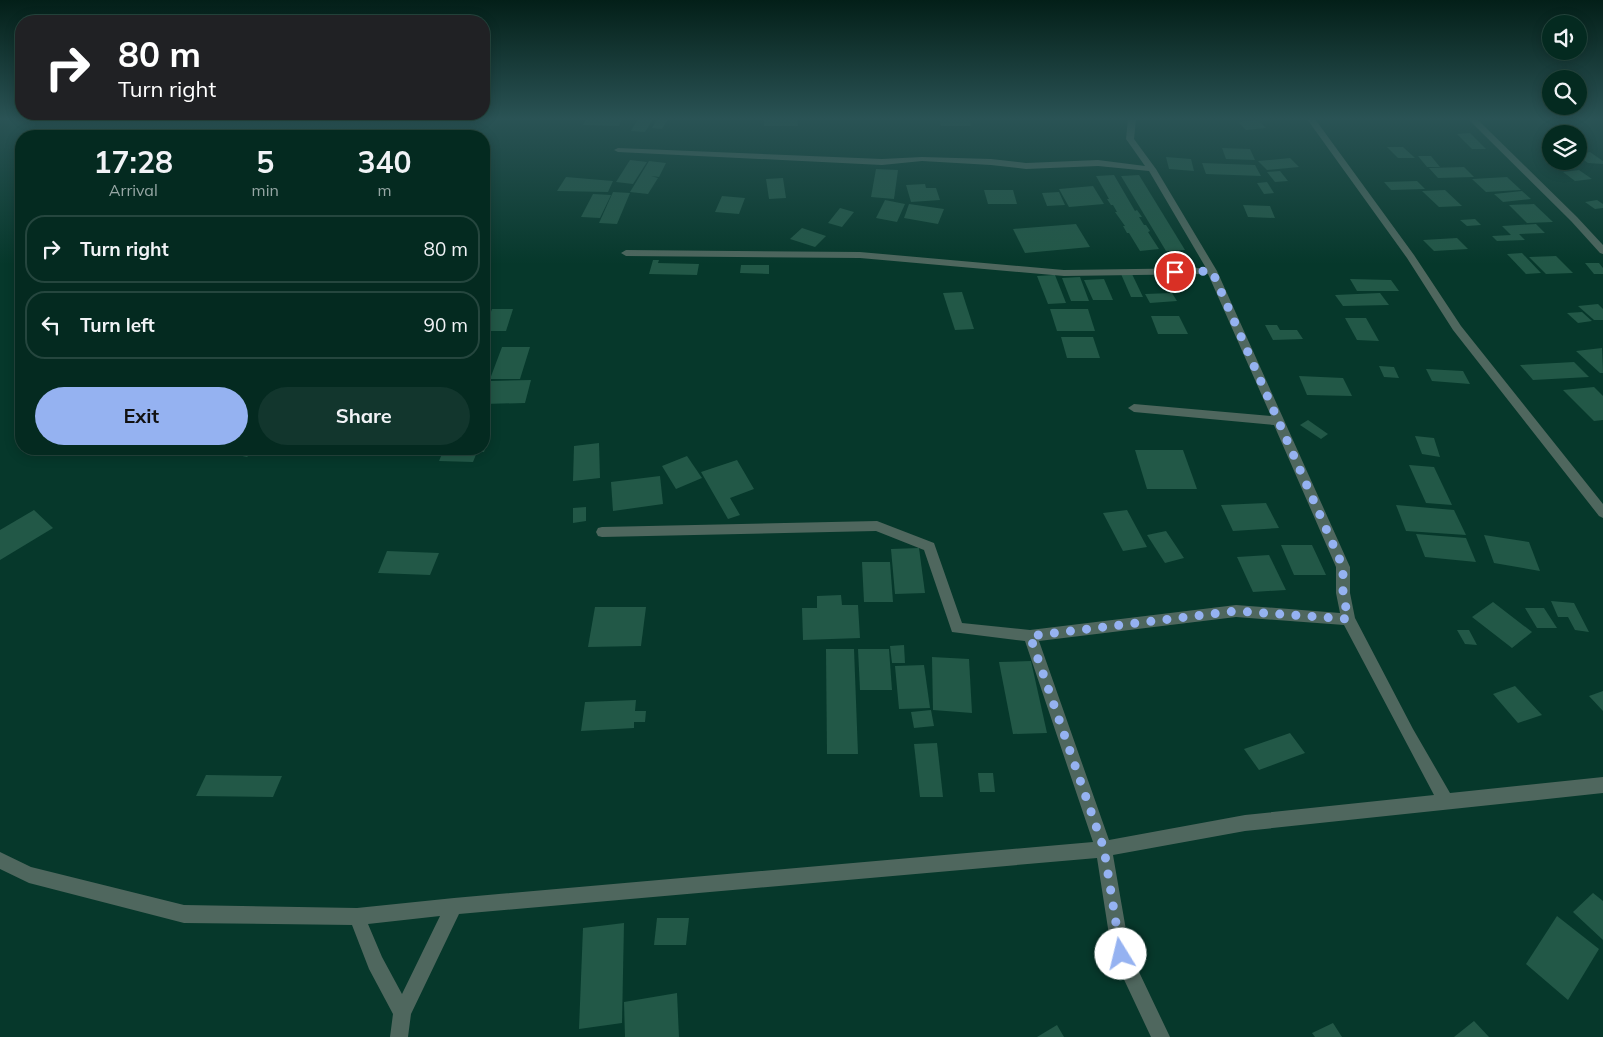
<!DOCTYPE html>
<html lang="en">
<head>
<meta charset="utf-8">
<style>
	:root { --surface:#042a20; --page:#12362d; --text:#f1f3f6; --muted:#97a7a5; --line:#25463e; --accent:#95b2f1 }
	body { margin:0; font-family:Mulish,sans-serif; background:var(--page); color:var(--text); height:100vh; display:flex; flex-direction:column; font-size:19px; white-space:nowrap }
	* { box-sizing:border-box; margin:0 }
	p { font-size:16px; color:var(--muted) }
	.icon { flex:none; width:28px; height:28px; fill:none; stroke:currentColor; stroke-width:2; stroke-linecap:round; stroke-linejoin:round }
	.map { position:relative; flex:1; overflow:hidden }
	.drawer { position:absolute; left:15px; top:130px; width:475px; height:325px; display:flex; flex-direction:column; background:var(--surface); border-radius:20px; box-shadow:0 2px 12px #0003,0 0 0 1px var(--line) }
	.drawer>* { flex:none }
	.banner { position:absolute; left:15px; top:15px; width:475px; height:105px; border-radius:20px; box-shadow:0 2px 12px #0003,0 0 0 1px var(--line); background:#202124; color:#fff; overflow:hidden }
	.tools { position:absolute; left:1542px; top:15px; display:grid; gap:10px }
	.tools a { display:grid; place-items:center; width:45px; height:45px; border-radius:50%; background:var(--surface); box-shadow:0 2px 12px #0003,0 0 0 1px var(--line); font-size:25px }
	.pin { position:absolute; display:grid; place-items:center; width:42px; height:42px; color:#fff; margin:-21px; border:2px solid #fff; border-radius:50%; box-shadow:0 1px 5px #0007 }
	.me { position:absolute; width:55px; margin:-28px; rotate:351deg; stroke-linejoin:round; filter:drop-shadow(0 0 4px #0008) }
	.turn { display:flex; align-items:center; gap:18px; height:105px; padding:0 20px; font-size:22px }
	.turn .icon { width:65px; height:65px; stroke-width:2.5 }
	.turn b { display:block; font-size:35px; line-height:42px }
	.eta { display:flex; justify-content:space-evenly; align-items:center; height:85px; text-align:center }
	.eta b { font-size:30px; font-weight:700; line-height:35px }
	.button { display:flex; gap:10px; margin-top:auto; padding:10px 20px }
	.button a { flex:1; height:58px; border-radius:30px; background:var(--accent); color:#111; font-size:20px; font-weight:700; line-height:58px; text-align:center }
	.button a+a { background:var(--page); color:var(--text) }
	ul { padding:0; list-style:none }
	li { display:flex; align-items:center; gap:15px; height:68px; margin:0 10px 8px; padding:0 10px; border:2px solid var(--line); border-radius:20px }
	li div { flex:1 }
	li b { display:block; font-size:19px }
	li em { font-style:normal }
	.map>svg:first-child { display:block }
	.building { fill:#225847 }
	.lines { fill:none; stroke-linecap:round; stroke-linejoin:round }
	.minor { fill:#4f675e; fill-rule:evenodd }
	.route { stroke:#95b2f1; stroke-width:9; stroke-dasharray:0 16.2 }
</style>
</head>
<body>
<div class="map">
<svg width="1603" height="1037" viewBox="0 0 1603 1037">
	<rect width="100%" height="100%" fill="#06382b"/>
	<g class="building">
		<polygon points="586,119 622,119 619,126 583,125"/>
		<polygon points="638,119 653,119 645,132 631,131"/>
		<polygon points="657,119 668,119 662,129 652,128"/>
		<polygon points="764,119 797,119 798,126 764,126"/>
		<polygon points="939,119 969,119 971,126 941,126"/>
		<polygon points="1258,120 1266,128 1246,130 1238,122"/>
		<polygon points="1470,133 1486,149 1472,149 1457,134"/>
		<polygon points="1387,147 1403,147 1415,158 1398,158"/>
		<polygon points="1222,148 1250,149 1255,160 1226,159"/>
		<polygon points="1590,152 1603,161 1603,164 1588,163 1581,158 1585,158 1579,154"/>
		<polygon points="1418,156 1431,156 1440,167 1427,167"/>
		<polygon points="1166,157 1191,159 1194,171 1169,169"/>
		<polygon points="1290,158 1299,167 1267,170 1258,161"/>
		<polygon points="630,160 647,162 633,184 616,182"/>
		<polygon points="649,161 666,163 659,177 651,176 658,178 648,194 630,192"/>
		<polygon points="1202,163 1255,165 1261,176 1206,174"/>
		<polygon points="1464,167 1474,177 1438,178 1429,168"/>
		<polygon points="876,169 898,170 894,199 871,197"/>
		<polygon points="1579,170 1592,179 1575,181 1563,172"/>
		<polygon points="1280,171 1288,181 1275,182 1267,172"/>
		<polygon points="1114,175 1135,211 1137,210 1142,217 1139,217 1144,225 1146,225 1150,231 1148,232 1159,249 1140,251 1129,233 1127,233 1123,226 1125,226 1115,212 1117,212 1113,205 1111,205 1107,199 1109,199 1096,176"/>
		<polygon points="1139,175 1185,250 1166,251 1121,176"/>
		<polygon points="566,177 613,181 608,192 557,191"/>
		<polygon points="1507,177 1521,190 1486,192 1472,179"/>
		<polygon points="783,178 786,198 769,199 766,179"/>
		<polygon points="1417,181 1425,189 1391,190 1384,182"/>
		<polygon points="1267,182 1274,193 1264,194 1257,183"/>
		<polygon points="925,184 926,188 936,188 940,200 911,202 906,185"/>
		<polygon points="1093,186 1104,204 1069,207 1059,189"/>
		<polygon points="984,190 1013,190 1017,204 988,204"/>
		<polygon points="1445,190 1462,206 1439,207 1422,191"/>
		<polygon points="1522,191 1531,199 1503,202 1494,194"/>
		<polygon points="613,192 630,193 617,224 599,223"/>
		<polygon points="1059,192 1065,205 1047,206 1042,193"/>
		<polygon points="593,194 611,195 600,218 581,217"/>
		<polygon points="722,196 745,198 739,214 715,212"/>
		<polygon points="885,200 905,204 897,222 876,218"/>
		<polygon points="1597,200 1603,204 1603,208 1595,209 1585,202"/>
		<polygon points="909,204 944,209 938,224 904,218"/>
		<polygon points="1534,204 1553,222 1527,223 1509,205"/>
		<polygon points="1243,205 1270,206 1275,218 1248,217"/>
		<polygon points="840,208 854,212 842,227 828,223"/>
		<polygon points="1475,219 1481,225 1467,226 1460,220"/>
		<polygon points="1076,224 1090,247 1025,253 1013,229"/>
		<polygon points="1536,224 1545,233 1519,234 1525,240 1497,241 1492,236 1511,235 1502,226"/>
		<polygon points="802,228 826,236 815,247 790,239"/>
		<polygon points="1457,238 1468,249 1434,251 1423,240"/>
		<polygon points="1522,253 1541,273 1526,274 1507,254"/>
		<polygon points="1556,256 1573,273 1546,274 1529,257"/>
		<polygon points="653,260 659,260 658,263 699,264 697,275 649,274"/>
		<polygon points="1585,263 1599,263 1603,268 1603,274 1594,274"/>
		<polygon points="741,265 769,265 769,274 740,273"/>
		<polygon points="1121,274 1132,274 1143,297 1131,297"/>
		<polygon points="1055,275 1066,303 1048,304 1037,276"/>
		<polygon points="1080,277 1089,301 1071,301 1062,278"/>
		<polygon points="1104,279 1113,300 1093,300 1084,280"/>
		<polygon points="1350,279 1391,280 1399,291 1357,291"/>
		<polygon points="962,292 974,329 955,330 943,293"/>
		<polygon points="1172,293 1177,301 1150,303 1145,294"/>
		<polygon points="1380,293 1389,305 1343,306 1335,295"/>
		<polygon points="1598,304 1603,309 1603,320 1594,320 1578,306"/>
		<polygon points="492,309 513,309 506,331 484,331"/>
		<polygon points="1050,309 1088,309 1095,331 1057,331"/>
		<polygon points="1582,312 1592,321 1578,323 1567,313"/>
		<polygon points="1151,316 1179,316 1188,334 1158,334"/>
		<polygon points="1345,318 1366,318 1379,341 1357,340"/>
		<polygon points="1265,325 1277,325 1280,330 1297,330 1303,339 1273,340"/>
		<polygon points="1061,337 1093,337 1100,358 1067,358"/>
		<polygon points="502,347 530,347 520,379 490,379"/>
		<polygon points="1602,348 1603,373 1600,373 1576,351"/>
		<polygon points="1574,362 1589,377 1533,380 1520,365"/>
		<polygon points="1379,366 1394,367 1399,378 1384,377"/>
		<polygon points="1426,369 1463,371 1470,384 1432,381"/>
		<polygon points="1299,376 1343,378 1352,396 1307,395"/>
		<polygon points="531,380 525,403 484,404 491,381"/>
		<polygon points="1594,387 1603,396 1603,420 1594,421 1563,390"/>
		<polygon points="1308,420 1328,434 1321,439 1300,425"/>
		<polygon points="1415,436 1434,438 1440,457 1422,454"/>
		<polygon points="484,440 488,440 484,452 477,452 473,462 439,461 444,449 484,449"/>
		<polygon points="599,443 600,478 573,481 574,446"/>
		<polygon points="238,449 267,449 263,453 253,451 247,457 233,454"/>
		<polygon points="1135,450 1183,450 1197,489 1147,489"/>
		<polygon points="687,456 702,478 676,489 662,466"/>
		<polygon points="737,460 754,489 730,498 740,515 728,519 701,472"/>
		<polygon points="1409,465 1434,467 1452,505 1426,503"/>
		<polygon points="660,476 663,504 613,511 611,482"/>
		<polygon points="1266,503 1279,528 1233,531 1221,505"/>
		<polygon points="1396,505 1454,510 1466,535 1406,531"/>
		<polygon points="586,507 586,521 573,523 573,508"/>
		<polygon points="34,510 53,528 0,560 0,530"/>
		<polygon points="1127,510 1147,547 1123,551 1103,513"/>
		<polygon points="1166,531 1184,558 1165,563 1147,535"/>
		<polygon points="1416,534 1466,538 1476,562 1425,557"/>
		<polygon points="1484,535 1529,542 1540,571 1494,563"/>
		<polygon points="1281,545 1312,545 1326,575 1294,575"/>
		<polygon points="919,548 925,593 895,594 891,549"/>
		<polygon points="387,551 439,553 430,575 378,573"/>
		<polygon points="1269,555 1286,590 1253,592 1237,557"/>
		<polygon points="862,562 890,562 893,602 864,602"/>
		<polygon points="841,595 842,605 858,605 860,638 803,640 802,608 817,608 817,596"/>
		<polygon points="1551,601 1574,603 1589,632 1575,630 1568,617 1558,617"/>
		<polygon points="1493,602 1532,632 1512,648 1472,617"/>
		<polygon points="595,607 646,607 641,646 588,647"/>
		<polygon points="1525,608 1544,608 1557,628 1537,628"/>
		<polygon points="1457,630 1469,630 1477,645 1465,644"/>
		<polygon points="904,645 905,663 892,663 890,646"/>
		<polygon points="826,649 854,649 858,754 827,754"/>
		<polygon points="858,649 889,649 892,690 860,690"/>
		<polygon points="932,657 969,659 972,713 933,710"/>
		<polygon points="1031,661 1047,733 1013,734 999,662"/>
		<polygon points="924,665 930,708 899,709 895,666"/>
		<polygon points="1515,686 1542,715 1518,723 1493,694"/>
		<polygon points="1603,691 1603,711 1589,696"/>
		<polygon points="636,700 635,711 646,711 645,722 634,722 634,728 581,731 585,702"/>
		<polygon points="931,710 934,726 914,728 911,712"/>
		<polygon points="1290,733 1305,753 1259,770 1244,749"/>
		<polygon points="937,743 943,797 920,797 914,744"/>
		<polygon points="978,773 993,773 995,792 980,792"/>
		<polygon points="206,775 282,776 273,797 196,796"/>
		<polygon points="1593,893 1603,901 1603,940 1573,912"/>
		<polygon points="1557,916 1599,949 1568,1000 1526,964"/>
		<polygon points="657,918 689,918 686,945 654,945"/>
		<polygon points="624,923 622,1023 579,1029 583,928"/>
		<polygon points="677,993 679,1037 625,1037 624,1002"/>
		<polygon points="1474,1021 1489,1037 1454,1037"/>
		<polygon points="1333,1023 1342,1037 1315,1037 1312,1033"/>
		<polygon points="1057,1025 1064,1037 1037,1037"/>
	</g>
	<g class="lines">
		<g class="minor">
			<path d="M1128,119H1136L1134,139L1156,169L1217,271L1350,567V593L1355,618L1413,729L1450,793L1603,777V793L1245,831L1113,855L1130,953L1170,1037H1151L1112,954L1097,858L459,914L411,1014L408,1037H390L393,1014L369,969L352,925L184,923L29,883L0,869V852L31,867L184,905L357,908L454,898L1093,842L1025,641L952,632L924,550L876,531L602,537L598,536L596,532L598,528L602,527L877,521L934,543L962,623L1030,630L1236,605L1340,613L1336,593V567L1274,425L1134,412L1128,408L1134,404L1271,416L1208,274L1064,276L860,258L626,256L621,253L626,250L860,252L1064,270L1206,268L1149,171L1098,166L1026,169L991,165L922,161L882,165L618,152L614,150L618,148L882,159L922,157L991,159L1026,163L1098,160L1145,166L1126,139ZM1236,617L1344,625L1434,795L1245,815L1109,840L1039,641ZM440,916L402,994L382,957L368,924Z"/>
			<polygon points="1307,119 1315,119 1414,255 1461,326 1603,504 1603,518 1599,516 1453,330 1407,258"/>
			<polygon points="1468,119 1477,119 1577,217 1603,245 1603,254 1600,253 1571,221"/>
		</g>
	</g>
	<linearGradient id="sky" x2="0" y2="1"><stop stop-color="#031f18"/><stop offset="0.45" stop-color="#2a5355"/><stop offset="1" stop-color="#2a5355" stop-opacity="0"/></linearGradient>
	<rect width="1603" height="264" fill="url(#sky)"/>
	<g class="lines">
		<polyline class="route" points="1121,954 1104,849 1030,636 1236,611 1348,619 1343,592 1343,567 1212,271 1175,272"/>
	</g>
</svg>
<div class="tools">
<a><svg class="icon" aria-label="sound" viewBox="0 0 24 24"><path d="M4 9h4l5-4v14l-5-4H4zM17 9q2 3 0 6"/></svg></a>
<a><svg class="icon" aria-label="search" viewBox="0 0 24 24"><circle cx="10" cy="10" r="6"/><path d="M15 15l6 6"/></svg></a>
<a><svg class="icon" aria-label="layers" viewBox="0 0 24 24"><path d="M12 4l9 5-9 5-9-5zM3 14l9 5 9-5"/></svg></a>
</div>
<div class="pin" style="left:1175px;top:272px;background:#d93025"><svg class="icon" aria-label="arrive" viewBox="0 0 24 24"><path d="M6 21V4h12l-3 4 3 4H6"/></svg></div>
<svg class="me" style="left:1121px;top:954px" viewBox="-20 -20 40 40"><circle r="19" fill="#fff"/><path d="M0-13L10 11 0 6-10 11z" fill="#95b2f1"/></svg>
<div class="banner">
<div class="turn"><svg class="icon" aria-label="right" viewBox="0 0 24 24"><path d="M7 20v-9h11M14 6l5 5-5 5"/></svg><div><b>80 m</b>Turn right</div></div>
</div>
<section class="drawer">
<div class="eta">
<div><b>17:28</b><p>Arrival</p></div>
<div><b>5</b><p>min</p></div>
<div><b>340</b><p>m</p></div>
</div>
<ul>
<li><svg class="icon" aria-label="right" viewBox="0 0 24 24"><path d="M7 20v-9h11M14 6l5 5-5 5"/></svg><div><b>Turn right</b></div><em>80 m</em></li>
<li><svg class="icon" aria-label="left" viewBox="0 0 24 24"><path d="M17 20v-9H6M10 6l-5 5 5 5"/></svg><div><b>Turn left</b></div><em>90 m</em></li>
</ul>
<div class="button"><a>Exit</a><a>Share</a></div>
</section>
</div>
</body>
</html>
